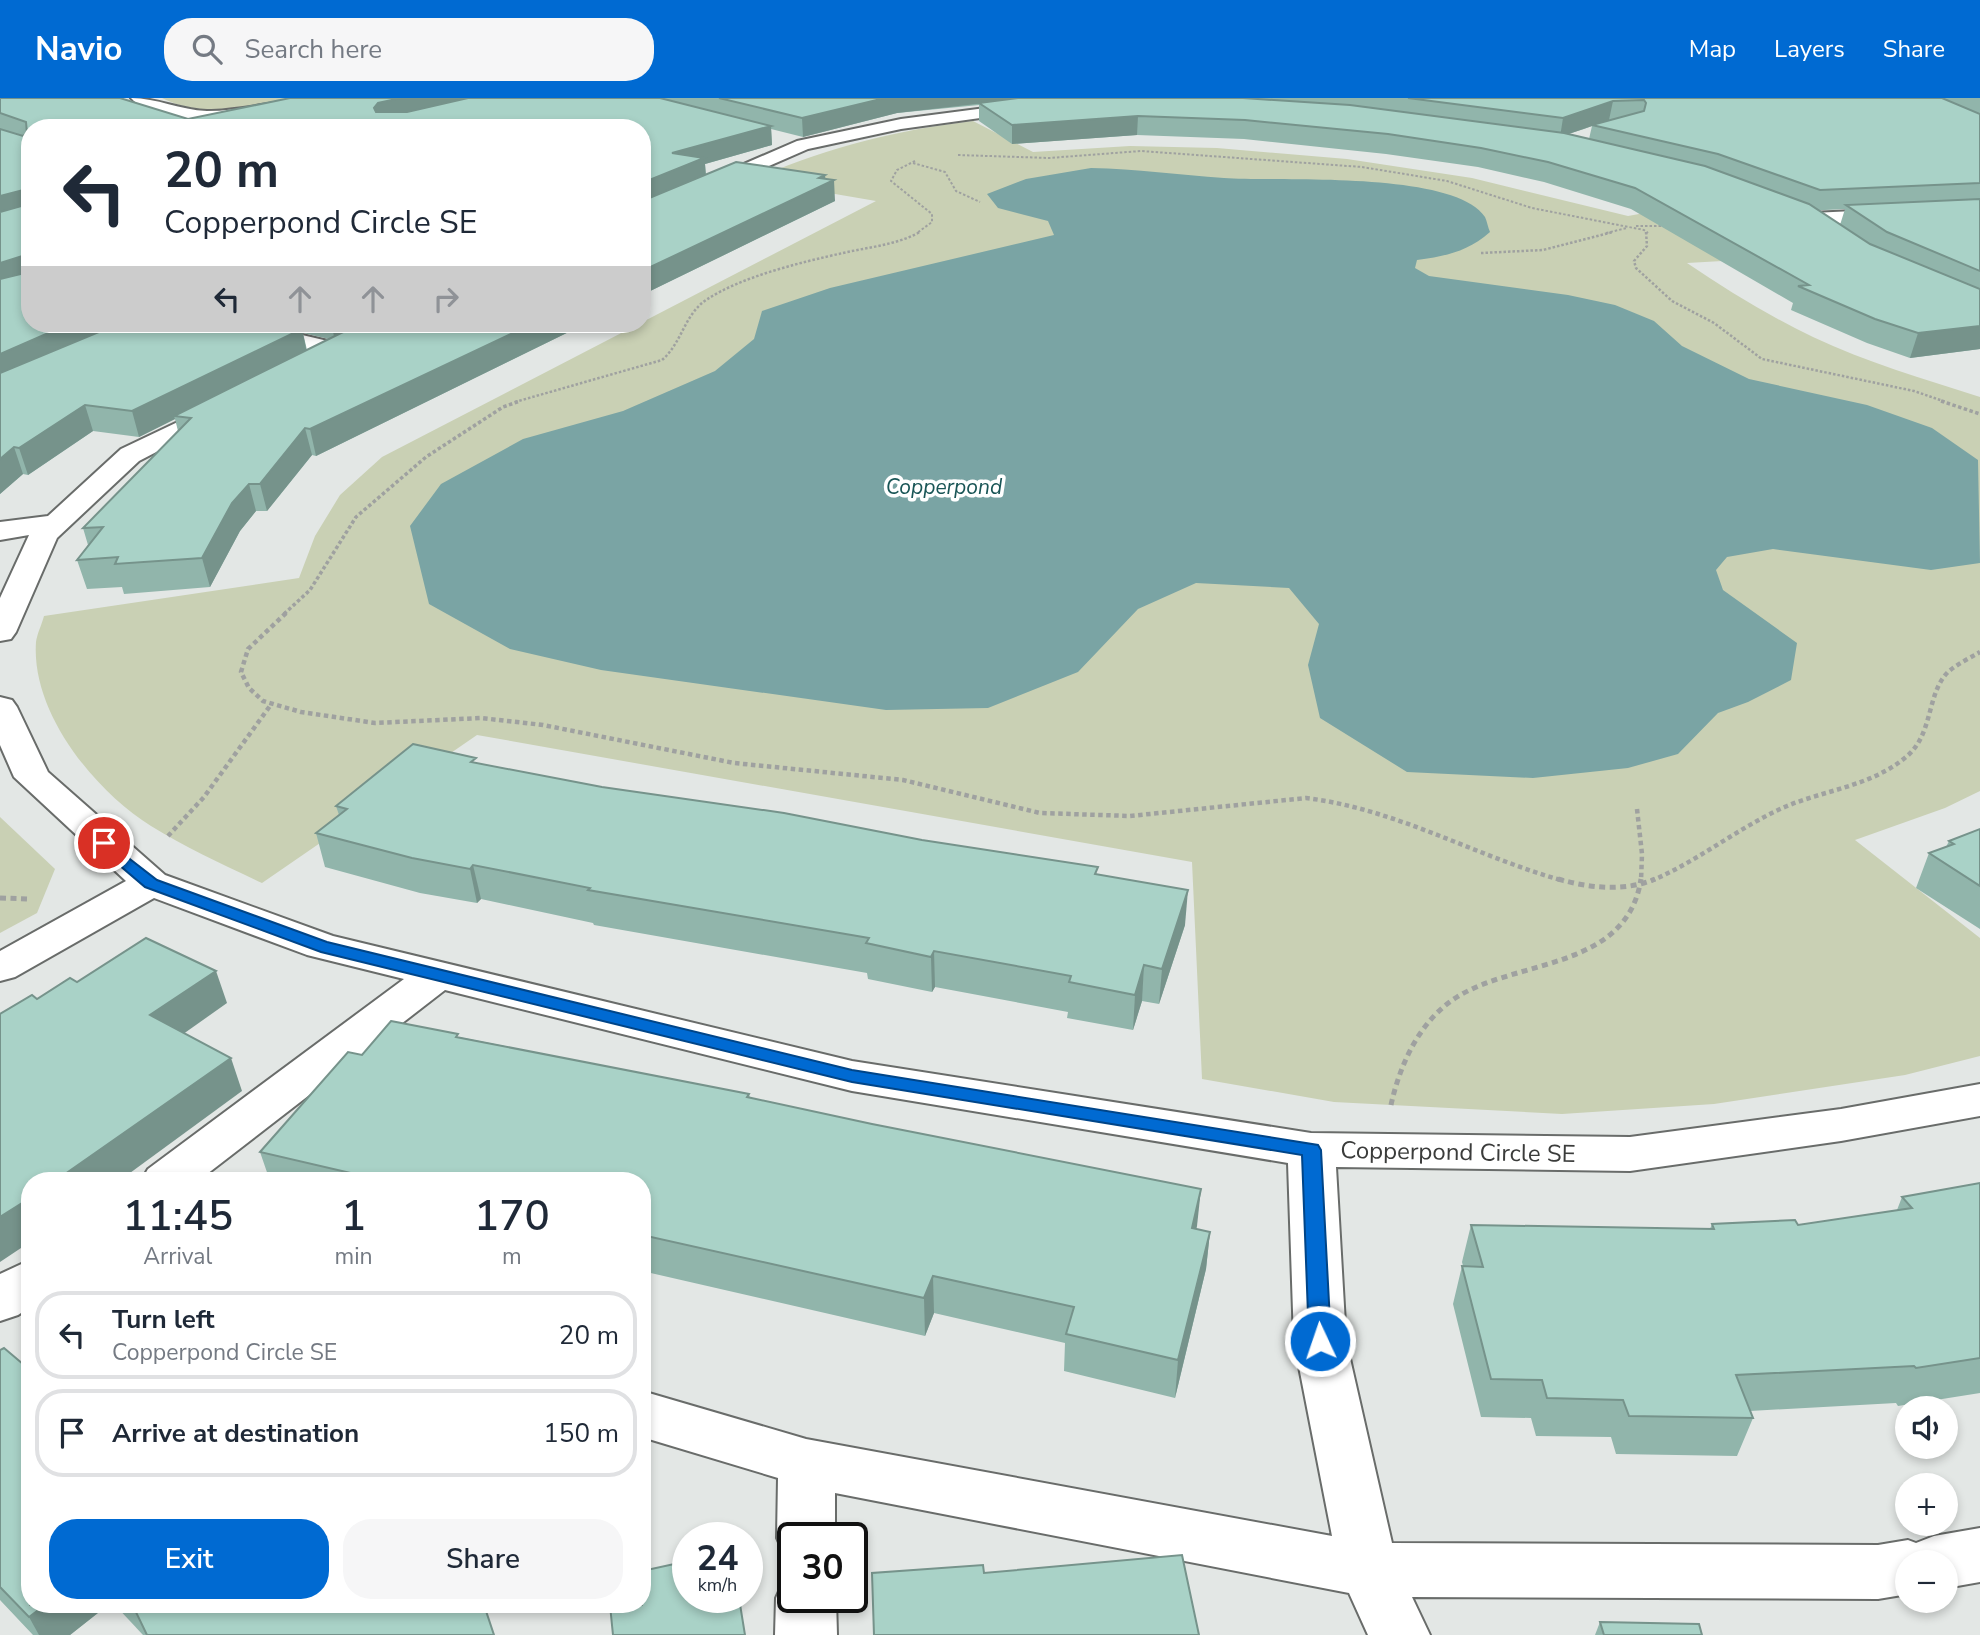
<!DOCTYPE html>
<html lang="en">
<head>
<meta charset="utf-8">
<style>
	:root { --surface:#fff; --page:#f6f6f7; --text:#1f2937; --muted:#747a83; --line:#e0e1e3; --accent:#006ad2 }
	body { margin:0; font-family:"Nunito Sans",sans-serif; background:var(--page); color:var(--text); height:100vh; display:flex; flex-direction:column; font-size:26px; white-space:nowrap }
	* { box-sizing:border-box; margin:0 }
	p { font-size:23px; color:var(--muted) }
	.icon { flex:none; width:38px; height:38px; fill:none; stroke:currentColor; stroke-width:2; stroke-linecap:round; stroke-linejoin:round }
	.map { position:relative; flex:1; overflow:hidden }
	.details { position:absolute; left:21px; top:1074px; width:630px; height:441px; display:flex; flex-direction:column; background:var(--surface); border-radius:28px; box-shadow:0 4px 10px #0003 }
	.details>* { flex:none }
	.banner { position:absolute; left:21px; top:21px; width:630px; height:214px; border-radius:28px; box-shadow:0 4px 10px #0003; background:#fff; color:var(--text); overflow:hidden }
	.buttons { position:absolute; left:1895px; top:1298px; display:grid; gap:14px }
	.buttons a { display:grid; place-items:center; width:63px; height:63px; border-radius:50%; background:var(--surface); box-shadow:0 4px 10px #0003; font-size:35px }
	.speed { position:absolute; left:672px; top:1424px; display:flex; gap:14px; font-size:35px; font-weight:700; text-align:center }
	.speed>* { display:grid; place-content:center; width:91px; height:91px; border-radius:50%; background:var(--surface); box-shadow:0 4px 10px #0003; line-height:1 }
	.speed small { font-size:18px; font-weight:400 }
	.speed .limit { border:4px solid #111; border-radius:10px; background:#fff; color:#111 }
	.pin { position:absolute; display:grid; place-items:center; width:60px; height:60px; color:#fff; margin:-30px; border:4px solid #fff; border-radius:50%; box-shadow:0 2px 7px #0007 }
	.me { position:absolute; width:77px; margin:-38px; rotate:357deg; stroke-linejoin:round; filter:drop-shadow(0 0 5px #0008) }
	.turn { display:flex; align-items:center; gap:24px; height:147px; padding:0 28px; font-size:32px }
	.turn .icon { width:91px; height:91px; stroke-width:2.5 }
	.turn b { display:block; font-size:49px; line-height:60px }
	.lanes { display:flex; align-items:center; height:66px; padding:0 28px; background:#0003; justify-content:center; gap:35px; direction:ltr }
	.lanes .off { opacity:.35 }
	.eta { display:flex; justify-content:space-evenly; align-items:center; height:119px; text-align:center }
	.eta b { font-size:42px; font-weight:600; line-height:49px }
	.primary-button { display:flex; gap:14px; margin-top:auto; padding:14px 28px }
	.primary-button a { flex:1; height:80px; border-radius:28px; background:var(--accent); color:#fff; font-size:28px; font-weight:600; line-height:80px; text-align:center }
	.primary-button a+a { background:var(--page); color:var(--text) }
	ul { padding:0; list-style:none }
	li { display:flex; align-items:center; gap:21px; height:88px; margin:0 14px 10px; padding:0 14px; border:4px solid var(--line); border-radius:28px }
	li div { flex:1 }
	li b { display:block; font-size:26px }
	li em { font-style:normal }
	header { display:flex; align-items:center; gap:42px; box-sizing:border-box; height:98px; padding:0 35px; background:var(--accent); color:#fff }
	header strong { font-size:33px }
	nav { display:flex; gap:38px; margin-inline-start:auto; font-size:24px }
	.search { width:490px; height:63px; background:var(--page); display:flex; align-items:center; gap:18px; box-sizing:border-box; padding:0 24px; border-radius:28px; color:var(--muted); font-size:26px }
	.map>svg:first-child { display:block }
	.green { fill:#c9d0b4 }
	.water { fill:#7aa4a4 }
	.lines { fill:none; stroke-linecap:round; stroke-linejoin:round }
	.minor-casing { stroke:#696c6a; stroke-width:4 }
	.path-far4 { stroke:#9fa1a0; stroke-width:2; stroke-dasharray:2.5 2; stroke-linecap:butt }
	.path-far3 { stroke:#9fa1a0; stroke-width:2.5; stroke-dasharray:2.5 2; stroke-linecap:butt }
	.path-far2 { stroke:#9fa1a0; stroke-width:3.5; stroke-dasharray:3.5 2.5; stroke-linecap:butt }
	.path-far1 { stroke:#9fa1a0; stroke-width:4.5; stroke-dasharray:4.5 3.5; stroke-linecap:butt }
	.path { stroke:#9fa1a0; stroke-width:5; stroke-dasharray:6 4.5; stroke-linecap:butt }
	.minor { fill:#fff; fill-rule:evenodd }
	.wall { fill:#91b5ab; fill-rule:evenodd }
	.shaded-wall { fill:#76938b }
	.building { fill:#a9d2c7; stroke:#76938b; stroke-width:2 }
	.route { fill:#006ad2; stroke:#004588; stroke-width:2 }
	.labels { text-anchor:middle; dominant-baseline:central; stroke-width:7; stroke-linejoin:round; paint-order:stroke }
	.far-water-label { font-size:21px; font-style:italic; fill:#195556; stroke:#fff }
	.street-label { font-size:24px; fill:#3b3c3b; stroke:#fff }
</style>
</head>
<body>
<header>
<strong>Navio</strong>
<div class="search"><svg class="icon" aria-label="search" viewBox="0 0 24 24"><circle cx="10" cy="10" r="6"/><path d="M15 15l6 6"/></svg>Search here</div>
<nav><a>Map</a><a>Layers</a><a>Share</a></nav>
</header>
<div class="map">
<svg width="1980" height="1537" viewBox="0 0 1980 1537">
	<rect width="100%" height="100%" fill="#e3e7e5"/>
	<g class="green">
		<path d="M162,0H288C245,9 204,21 162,0Z"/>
		<path d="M973,23L1033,54L1130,48L1217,50L1347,61L1472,80L1628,118L1733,99L1843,156L1687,165C1727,192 1769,218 1813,239C1866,264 1924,281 1980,299V693L1945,710L1855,742L1980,840V958L1905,977L1714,1006L1562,1016L1334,1004L1202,981L1192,764L477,637L262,785C224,767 186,750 151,728C95,693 31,615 36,544C37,536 42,526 44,518L299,480L315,438L340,397L382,359L876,103L753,82C824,50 896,32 973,23Z"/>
		<polygon points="0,719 55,771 37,815 0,835"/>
	</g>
	<path class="water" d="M1091,70C1136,71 1180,77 1224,80C1277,84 1453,72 1485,119C1487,123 1488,130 1490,134C1467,154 1446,158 1417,162L1415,170L1429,178L1568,197L1615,207L1654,223L1682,248L1749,281L1867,307L1932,330L1978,362L1980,465L1931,472L1773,451L1727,459L1716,472L1723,492L1797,545L1791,582L1748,604L1718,615L1678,656L1628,670L1533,680L1407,674L1320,620L1308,567L1319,526L1289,490L1196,485L1138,511L1078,574L988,610L886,612L601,572L510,551L429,506L410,428L441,386L523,341L623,313L715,273L754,241L762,213L830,190L1054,137L1048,123L998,110L987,96L1026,81Z"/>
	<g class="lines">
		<g class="minor-casing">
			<g id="minor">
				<path d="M131,0C157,0 180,12 207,13C246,13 283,0 322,0L320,3C274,15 168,40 131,0Z"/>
				<polygon points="1031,4 1037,6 1037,12 901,31 808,51 642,123 642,110 797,43 901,21"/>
				<polygon points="1980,107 1980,119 1812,127 1802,121 1812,115"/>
				<polygon points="216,226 255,226 345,247 349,252 345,257 337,259 219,231"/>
				<polygon points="224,302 233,304 236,309 233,314 139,363 57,440 16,534 11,541 0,543 0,500 29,437 0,442 0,424 48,418 121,351"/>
				<polygon points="0,599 12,602 17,609 48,674 165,777 333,838 852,963 1311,1035 1630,1039 1841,1011 1980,986 1980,1018 1841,1043 1630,1073 1336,1069 1346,1243 1392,1445 1878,1447 1908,1442 1916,1445 1934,1438 1980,1430 1980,1484 1946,1490 1946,1465 1908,1465 1908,1496 1878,1501 1412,1499 1430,1537 1368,1537 1349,1495 835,1395 835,1440 793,1440 793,1461 785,1458 777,1440 778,1380 642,1339 642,1293 806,1341 1332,1438 1294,1243 1288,1065 852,993 445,892 198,1083 141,1083 148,1071 404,881 307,857 154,800 15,879 0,883 0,853 126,783 14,679 0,647"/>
				<polygon points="30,1162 30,1209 18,1217 0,1223 0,1176"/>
				<polygon points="793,1477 793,1500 836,1500 837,1537 775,1537 776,1500 785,1480"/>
			</g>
		</g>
		<g class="path-far4">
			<polyline points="958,57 1049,60 1141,53 1362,69 1447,83 1532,110 1644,132 1648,135"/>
			<polyline points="915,63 897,72 891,83 932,116 932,124 917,135"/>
			<polyline points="913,65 945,74 956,93 980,104"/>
			<polyline points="1636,128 1665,128"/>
			<polyline points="1606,135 1627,130"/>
		</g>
		<g class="path-far3">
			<polyline points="1646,134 1647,148 1634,163 1636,170 1672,203 1714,225 1762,261 1914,293 1946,304"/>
			<polyline points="1481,155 1543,152 1613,134"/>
			<path d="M515,304L662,262C682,245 684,217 706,202C740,179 802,164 843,155C869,149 896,147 920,134"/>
		</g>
		<g class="path-far2">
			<polyline points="1941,303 1980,316"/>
			<polyline points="284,516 310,492 356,419 426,359 503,309 520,303"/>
		</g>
		<g class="path-far1">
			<path d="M286,515L248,551L241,574L249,590L263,603L301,614L375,625L481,620L543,627L734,665L903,682L1040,715L1130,718L1306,700C1397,711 1477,759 1564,783"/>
			<polyline points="1637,711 1642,756 1641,783"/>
			<polyline points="168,738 204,699 270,608"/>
			<path d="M1651,783C1696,764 1734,733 1778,712C1820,692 1869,690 1906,659C1934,636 1926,596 1948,574C1957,566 1970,560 1980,554"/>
		</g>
		<g class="path">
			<path d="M1558,781C1589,790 1625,794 1655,781"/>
			<polyline points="0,800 29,801"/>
			<path d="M1391,1007C1400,966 1420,922 1457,899C1518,861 1627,872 1641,781"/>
		</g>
		<use href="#minor" class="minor"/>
	</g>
	<g class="wall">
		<path d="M0,0L188,21L290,0H1980V251L1910,260L1867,245L1791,212L1793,205L1631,111L1544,84L1478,69L1386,56L1244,41L1137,37L1012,46L979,23V7L897,15L803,39L771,31L772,47L705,66L706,77H825V81L835,103L642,197V30L30,226H585L316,358L312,357L267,413H256L240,433L210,489L124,496L122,489L87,491L77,462L88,447L83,430L178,333L175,321L139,339L93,333L28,377L23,376L0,396ZM1592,28L1589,41L1568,36L1584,31ZM1845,111L1840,127L1818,112H1825ZM303,235L329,241L307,252Z"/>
		<polygon points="477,665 602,689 1098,777 1185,827 1159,906 1142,903 1133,932 1067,920 1068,914 935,889 932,894 868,881 867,875 594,827 593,825 481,801 477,805 420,795 325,769 316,735 339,717 336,708"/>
		<polygon points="1980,731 1980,831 1916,790 1929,755 1946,749 1949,743"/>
		<polygon points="459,939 749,996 750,1000 1196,1131 1210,1134 1206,1171 1175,1300 1064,1273 1065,1245 934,1215 925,1238 642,1173 642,1083 270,1083 260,1054 362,957"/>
		<polygon points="1980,1085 1980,1295 1898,1308 1896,1305 1750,1313 1753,1320 1737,1358 1616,1356 1611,1339 1536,1338 1531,1320 1481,1319 1453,1206 1462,1168 1463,1168 1462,1164 1471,1127 1710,1131 1712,1126 1798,1127 1897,1112 1902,1099"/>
		<polygon points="0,1252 30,1507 108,1507 70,1537 33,1537 0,1502"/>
		<polygon points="115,1507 484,1507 494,1537 143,1537"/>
		<polygon points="1600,1524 1702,1537 1595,1537"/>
	</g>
	<g class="shaded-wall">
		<polygon points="401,0 485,0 381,23 374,10 378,5"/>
		<polygon points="885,0 1030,0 897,15 803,39 802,20"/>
		<polygon points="1613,3 1609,22 1594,27 1592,27 1592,28 1560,39 1563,20"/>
		<polygon points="1138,18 1137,37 1012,46 1012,27"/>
		<polygon points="771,28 772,47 705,66 706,80 642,107 642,85 672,55"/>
		<polygon points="825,77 826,86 834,82 835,103 642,197 642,173"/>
		<polygon points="23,92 29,112 0,121 0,98"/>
		<polygon points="22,158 29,180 0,190 0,165"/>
		<polygon points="69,226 131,226 0,284 0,256"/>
		<polygon points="331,226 372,226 335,242"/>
		<polygon points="532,226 585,226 316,358 310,331"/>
		<polygon points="1980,228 1980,251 1910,260 1918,235"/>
		<polygon points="302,231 307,255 174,318 175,321 139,339 132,313"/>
		<polygon points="85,307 93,333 28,377 19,350"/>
		<polygon points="305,330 312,357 267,413 260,386"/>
		<polygon points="14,349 23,376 0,396 0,361"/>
		<polygon points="249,386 256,413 240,433 210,489 202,460 232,405"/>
		<polygon points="473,767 481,801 477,805 470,771"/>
		<polygon points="1188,792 1185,827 1159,906 1162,871"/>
		<polygon points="934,853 935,889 932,894 931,859"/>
		<polygon points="1144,867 1142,903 1133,932 1135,897"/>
		<polygon points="216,873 227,905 162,951 150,917"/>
		<polygon points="231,960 242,993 119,1083 55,1083"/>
		<polygon points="1201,1091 1197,1128 1189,1167 1192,1130"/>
		<polygon points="30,1100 30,1144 0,1164 0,1119"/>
		<polygon points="1210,1134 1206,1171 1175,1300 1178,1262"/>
		<polygon points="933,1178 934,1215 925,1238 924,1200"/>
		<polygon points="45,1507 108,1507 70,1537 39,1537 29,1519"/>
	</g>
	<g class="building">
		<polygon points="0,0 120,0 188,21 290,0 401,0 378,5 374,10 376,14 407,14 468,0 660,0 771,28 672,55 704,60 642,85 642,30 30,30 30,226 69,226 0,256 0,181 25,175 25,160 22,158 0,165 0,114 25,107 26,94 23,92 0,98 0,31 23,38 27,36 26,24 0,15"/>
		<polygon points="719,0 885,0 802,20"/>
		<polygon points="1018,0 1243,0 1350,7 1564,35 1705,68 1809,106 1870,146 1980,191 1980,228 1918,235 1875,221 1798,188 1809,187 1635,90 1548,64 1481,50 1388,36 1245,22 1138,18 1012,27 979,5"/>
		<polygon points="1408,0 1942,0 1980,16 1980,85 1820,92 1718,56 1592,27 1644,13 1646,5 1644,2 1613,3 1563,20"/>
		<polygon points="736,64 825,77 819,80 834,82 642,173 642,103"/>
		<polygon points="1980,101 1980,173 1887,134 1846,107"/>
		<polygon points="118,226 281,226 302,231 132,313 85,307 19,350 14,349 0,361 0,275"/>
		<polygon points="362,226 532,226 310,331 305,330 260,386 249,386 232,405 202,460 115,466 118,459 77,462 103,429 83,430 191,320 174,318 341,235"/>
		<polygon points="413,646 476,660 471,664 602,689 784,715 922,742 1098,769 1095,776 1188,792 1162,871 1144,867 1135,897 1069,884 1071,878 934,853 931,859 866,845 869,840 588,792 590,790 473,767 470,771 412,760 316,735 347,711 336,708"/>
		<polygon points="1980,731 1980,788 1929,755 1954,746 1949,743"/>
		<polygon points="146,840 216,873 150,917 231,960 55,1083 30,1083 30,1100 0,1119 0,916 32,897 37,901 70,880 77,884"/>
		<polygon points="391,923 458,936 456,939 749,996 747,999 872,1026 1201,1091 1192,1130 1210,1134 1178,1262 1066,1236 1074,1209 933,1178 924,1200 642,1137 642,1083 385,1083 260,1054 348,954 362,957"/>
		<polygon points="1980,1085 1980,1260 1916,1270 1914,1268 1736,1277 1753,1320 1629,1318 1623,1302 1547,1300 1542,1282 1491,1281 1462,1168 1483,1169 1471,1127 1714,1131 1712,1126 1795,1122 1798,1127 1912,1110 1902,1099"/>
		<polygon points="4,1250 30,1272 30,1507 45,1507 29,1519 0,1489 0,1252"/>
		<polygon points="1182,1457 1199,1537 874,1537 872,1475 983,1467 984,1475"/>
		<polygon points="688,1463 688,1500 739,1500 745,1537 613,1537 610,1507 642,1507 642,1473"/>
		<polygon points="130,1507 484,1507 494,1537 147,1537 135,1512"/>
		<polygon points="1600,1524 1699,1526 1702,1537 1604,1537"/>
	</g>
	<polygon class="route" points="104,741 157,782 327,844 852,972 1318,1047 1321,1052 1331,1243 1328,1249 1320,1251 1313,1249 1309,1243 1302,1057 852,984 321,854 145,789 98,749 96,745"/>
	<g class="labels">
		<g class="far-water-label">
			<text x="944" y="389">Copperpond</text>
		</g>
		<g class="street-label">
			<text transform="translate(1458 1054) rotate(1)">Copperpond Circle SE</text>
		</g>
	</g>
</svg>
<div class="buttons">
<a><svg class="icon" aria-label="sound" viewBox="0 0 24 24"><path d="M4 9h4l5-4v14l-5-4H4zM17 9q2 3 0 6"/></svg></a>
<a>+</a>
<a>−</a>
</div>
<div class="speed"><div>24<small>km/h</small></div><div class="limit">30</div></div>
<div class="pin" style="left:104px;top:745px;background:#d93025"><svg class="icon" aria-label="arrive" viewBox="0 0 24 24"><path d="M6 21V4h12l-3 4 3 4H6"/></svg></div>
<svg class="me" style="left:1320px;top:1243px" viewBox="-20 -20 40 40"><circle r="17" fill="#006ad2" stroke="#fff" stroke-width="3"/><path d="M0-11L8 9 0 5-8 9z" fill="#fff"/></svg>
<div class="banner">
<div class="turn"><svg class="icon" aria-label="left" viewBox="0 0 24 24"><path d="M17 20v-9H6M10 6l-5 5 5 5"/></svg><div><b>20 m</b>Copperpond Circle SE</div></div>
<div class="lanes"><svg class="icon" aria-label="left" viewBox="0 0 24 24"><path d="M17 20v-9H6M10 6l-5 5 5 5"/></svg><svg class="icon off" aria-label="ahead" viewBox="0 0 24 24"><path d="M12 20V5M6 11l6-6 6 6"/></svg><svg class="icon off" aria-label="ahead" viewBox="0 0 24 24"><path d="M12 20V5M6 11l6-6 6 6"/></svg><svg class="icon off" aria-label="right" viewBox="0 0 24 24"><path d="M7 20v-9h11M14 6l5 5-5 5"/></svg></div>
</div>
<section class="details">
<div class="eta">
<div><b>11:45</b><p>Arrival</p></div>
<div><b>1</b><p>min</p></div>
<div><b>170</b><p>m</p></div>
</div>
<ul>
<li><svg class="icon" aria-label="left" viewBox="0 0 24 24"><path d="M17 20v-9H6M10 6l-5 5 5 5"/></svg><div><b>Turn left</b><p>Copperpond Circle SE</p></div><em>20 m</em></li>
<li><svg class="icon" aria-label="arrive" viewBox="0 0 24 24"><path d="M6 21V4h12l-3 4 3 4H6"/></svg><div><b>Arrive at destination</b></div><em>150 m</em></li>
</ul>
<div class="primary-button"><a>Exit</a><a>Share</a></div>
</section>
</div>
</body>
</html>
